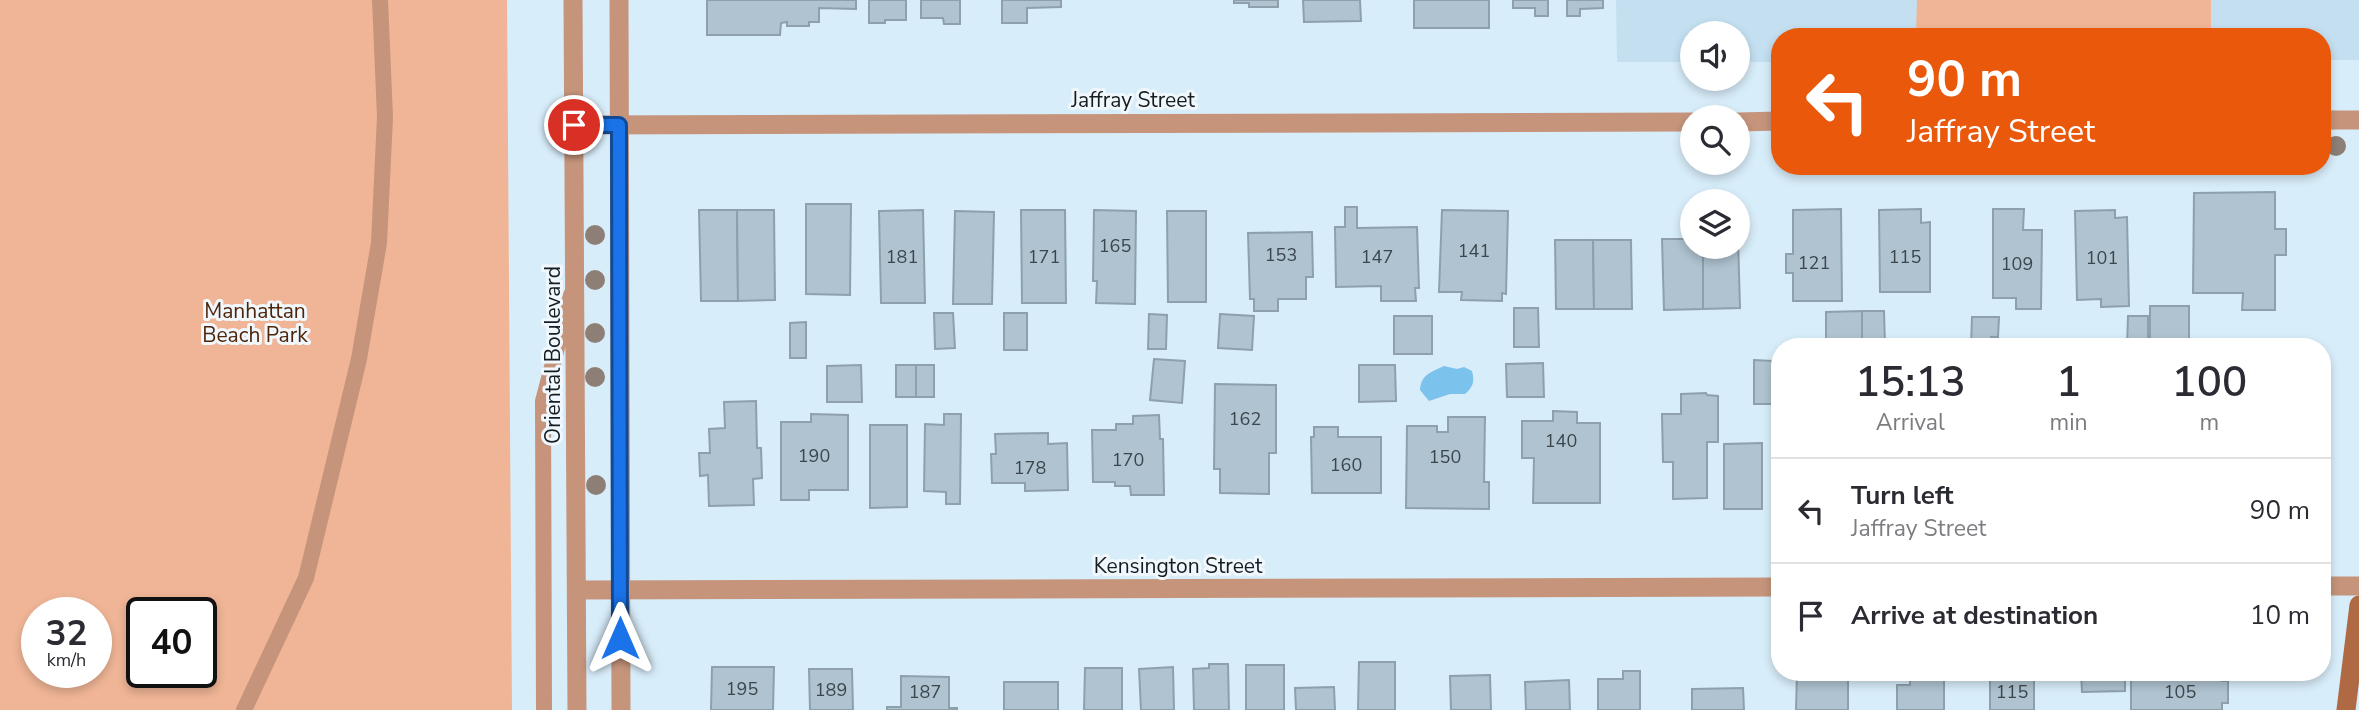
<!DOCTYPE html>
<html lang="en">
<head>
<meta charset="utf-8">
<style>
	:root { --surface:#fff; --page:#f2f2f3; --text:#2b2b33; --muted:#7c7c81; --line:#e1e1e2 }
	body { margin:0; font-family:"Nunito Sans",sans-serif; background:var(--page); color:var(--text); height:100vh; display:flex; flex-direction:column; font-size:26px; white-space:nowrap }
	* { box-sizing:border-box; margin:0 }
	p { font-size:23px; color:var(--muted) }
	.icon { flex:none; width:38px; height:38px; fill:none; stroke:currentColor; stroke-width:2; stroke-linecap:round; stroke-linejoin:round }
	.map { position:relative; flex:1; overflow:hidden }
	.drawer { position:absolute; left:1771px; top:338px; width:560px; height:343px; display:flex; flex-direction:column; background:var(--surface); border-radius:28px; box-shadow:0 4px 10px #0003 }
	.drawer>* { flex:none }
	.banner { position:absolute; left:1771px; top:28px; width:560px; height:147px; border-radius:28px; box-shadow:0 4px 10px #0003; background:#ea580c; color:#fff; overflow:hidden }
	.fabs { position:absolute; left:1680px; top:21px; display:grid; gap:14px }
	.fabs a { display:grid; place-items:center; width:70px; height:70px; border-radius:50%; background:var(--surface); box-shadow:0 4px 10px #0003; font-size:35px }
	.speed { position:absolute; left:21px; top:597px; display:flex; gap:14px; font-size:35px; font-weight:700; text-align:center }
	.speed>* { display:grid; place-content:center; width:91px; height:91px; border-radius:50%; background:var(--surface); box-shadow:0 4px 10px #0003; line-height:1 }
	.speed small { font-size:18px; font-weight:400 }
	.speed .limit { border:4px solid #111; border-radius:10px; background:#fff; color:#111 }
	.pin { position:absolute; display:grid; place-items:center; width:60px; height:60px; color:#fff; margin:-30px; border:4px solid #fff; border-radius:50%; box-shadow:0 2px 7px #0007 }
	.me { position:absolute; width:77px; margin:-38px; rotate:0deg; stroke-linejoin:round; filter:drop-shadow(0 0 5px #0008) }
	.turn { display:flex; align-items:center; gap:24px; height:147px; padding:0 21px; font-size:32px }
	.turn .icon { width:91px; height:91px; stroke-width:2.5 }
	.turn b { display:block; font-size:49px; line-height:60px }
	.eta { display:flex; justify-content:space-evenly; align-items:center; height:119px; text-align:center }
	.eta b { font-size:42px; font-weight:600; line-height:49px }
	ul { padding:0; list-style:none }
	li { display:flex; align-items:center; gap:21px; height:105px; padding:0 21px; border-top:2px solid var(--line) }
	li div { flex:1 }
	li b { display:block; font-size:26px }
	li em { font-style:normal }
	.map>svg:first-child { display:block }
	.built { fill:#c3dff0 }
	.green { fill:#f0b596; fill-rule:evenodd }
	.water { fill:#7bc2ec }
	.building { fill:#afc3d0; stroke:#8da0ac; stroke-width:2 }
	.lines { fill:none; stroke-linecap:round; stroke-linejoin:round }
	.service { stroke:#c5947b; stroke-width:16 }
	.minor { stroke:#c5947b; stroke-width:19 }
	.tertiary { stroke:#c5947b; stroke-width:19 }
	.secondary { stroke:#af6a43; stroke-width:19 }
	.tree { fill:#8d7f76 }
	.route-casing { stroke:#114b97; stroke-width:18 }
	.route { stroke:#1a73e8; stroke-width:12 }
	.labels { text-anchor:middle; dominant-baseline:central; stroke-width:6; stroke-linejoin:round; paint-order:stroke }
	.number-label { font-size:18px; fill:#3c464d }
	.street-label { font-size:21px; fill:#151d21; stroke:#f0f8fd }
	.park-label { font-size:21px; fill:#4f250a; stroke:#f0f8fd }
</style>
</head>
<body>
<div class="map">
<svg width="2359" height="710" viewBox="0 0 2359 710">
	<rect width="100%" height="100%" fill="#d8edfa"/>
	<polygon class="built" points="1616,0 2359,0 2359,60 2322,60 2322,37 1780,37 1780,62 1738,62 1738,33 1692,33 1692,62 1617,62"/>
	<g class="green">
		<path d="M0,0H507L512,710H0ZM37,612H96V672H37ZM142,612H201V672H142Z"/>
		<polygon points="1917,0 2211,0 2211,31 1916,33"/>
	</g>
	<path class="water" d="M1444,366L1457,369L1464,367L1472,371C1475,382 1473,387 1465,394H1450L1429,401L1420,390C1421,374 1432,372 1444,366Z"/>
	<g class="building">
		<polygon points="707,0 856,0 856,9 819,8 819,22 809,22 809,26 787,26 787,22 781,23 780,35 707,35"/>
		<polygon points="869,0 906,0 906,20 885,20 885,23 869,23"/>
		<polygon points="921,0 960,0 960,24 944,24 943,18 921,18"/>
		<polygon points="1002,0 1061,0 1061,7 1027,8 1027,23 1002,23"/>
		<polygon points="1234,0 1278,0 1278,7 1249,7 1249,3 1234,3"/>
		<polygon points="1303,0 1360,0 1361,21 1304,22"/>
		<rect x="1414" y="0" width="75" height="28"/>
		<polygon points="1513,0 1548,0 1548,16 1535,16 1535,8 1513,8"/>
		<polygon points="1567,0 1603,0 1603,8 1580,9 1580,16 1567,16"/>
		<polygon points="2275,192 2275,229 2286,229 2286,255 2275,255 2275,310 2242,310 2243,293 2193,293 2194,193"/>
		<polygon points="806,204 851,204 850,295 806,294"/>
		<polygon points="1345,207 1357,207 1357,228 1417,227 1419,288 1415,288 1416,301 1381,301 1381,286 1336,287 1335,227 1345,227"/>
		<polygon points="1841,209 1842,301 1793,301 1793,273 1786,273 1786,254 1793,254 1793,210"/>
		<polygon points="1921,209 1921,223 1930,222 1930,292 1880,292 1879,210"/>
		<polygon points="1993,209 2024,209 2023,230 2042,230 2041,309 2016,309 2016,298 1993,298"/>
		<polygon points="699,210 737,210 738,301 701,301"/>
		<polygon points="737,210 774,210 775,300 738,301"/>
		<polygon points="923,210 925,303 881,303 879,211"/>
		<polygon points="1021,210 1065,210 1066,303 1022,303"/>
		<polygon points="1094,210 1136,211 1135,304 1096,303 1097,281 1093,281"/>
		<polygon points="1442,210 1508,211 1506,294 1502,293 1502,301 1461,300 1462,292 1439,292"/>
		<polygon points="2115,210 2115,218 2127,217 2129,306 2101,307 2101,299 2077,300 2075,211"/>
		<polygon points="955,211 994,212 992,304 953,304"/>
		<polygon points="1167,211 1206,211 1206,302 1168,302"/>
		<polygon points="1312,232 1313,277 1306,277 1306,299 1278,299 1278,311 1254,311 1254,299 1250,299 1248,233"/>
		<polygon points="1738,238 1740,308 1703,309 1703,247 1738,247"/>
		<polygon points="1662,239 1692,239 1692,247 1703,247 1703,309 1664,310"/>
		<polygon points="1555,240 1593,240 1594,309 1556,309"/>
		<polygon points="1593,240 1631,240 1632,309 1594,309"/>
		<rect x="2150" y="306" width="39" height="40"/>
		<polygon points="1514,308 1538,308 1539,347 1514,347"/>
		<polygon points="1862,311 1884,311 1885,345 1862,346"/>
		<polygon points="1862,311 1862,346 1826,344 1826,312"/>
		<polygon points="934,313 953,313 955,348 935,349"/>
		<rect x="1004" y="313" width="23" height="37"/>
		<polygon points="1149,314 1167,315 1166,349 1148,349"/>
		<polygon points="1220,314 1254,316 1252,350 1218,348"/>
		<rect x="1394" y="316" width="38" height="38"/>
		<polygon points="2128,316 2148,316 2148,346 2127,346"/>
		<polygon points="1972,317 1999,317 1998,337 1991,337 1991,346 1971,346"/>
		<polygon points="806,322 806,358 790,358 790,323"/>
		<polygon points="1154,359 1185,361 1182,403 1150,400"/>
		<polygon points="1754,360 1772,361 1773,404 1754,404"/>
		<polygon points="1780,360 1780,404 1773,404 1772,361"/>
		<polygon points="1543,363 1544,397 1507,397 1506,364"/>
		<polygon points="861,365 862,402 827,402 827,366"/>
		<rect x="896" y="365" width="20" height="32"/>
		<rect x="916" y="365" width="18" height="32"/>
		<polygon points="1359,365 1395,365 1396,401 1359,402"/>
		<polygon points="1215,384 1276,385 1276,453 1269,453 1269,494 1220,493 1220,469 1214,469"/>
		<polygon points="1706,393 1707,395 1718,396 1718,442 1707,442 1707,498 1673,499 1673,462 1663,462 1662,414 1681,414 1681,394"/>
		<polygon points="756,401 757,448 761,448 762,478 753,479 754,505 709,506 708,475 700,476 699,453 710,453 709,429 725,428 724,402"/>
		<polygon points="1553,411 1577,412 1577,423 1600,423 1600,503 1533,503 1534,458 1522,458 1522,421 1553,421"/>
		<polygon points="811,414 848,415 848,490 809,490 809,500 781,500 781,422 811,422"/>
		<polygon points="944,414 961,414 960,504 946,504 946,492 924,491 925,424 944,425"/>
		<polygon points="1159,415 1160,439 1163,439 1164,495 1131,495 1130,486 1115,486 1115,482 1093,482 1092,430 1116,430 1116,424 1133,424 1133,416"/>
		<polygon points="1448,417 1485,417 1484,482 1489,482 1489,509 1406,508 1407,426 1437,426 1437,432 1448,432"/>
		<polygon points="870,425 907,425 907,507 870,508"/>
		<polygon points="1314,427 1338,427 1338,437 1381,437 1381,493 1312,493 1311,437 1314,437"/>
		<polygon points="1048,433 1048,444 1067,443 1068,490 1025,491 1025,483 992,483 991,454 996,454 995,434"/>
		<polygon points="1762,443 1762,509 1724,509 1724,444"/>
		<polygon points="1359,662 1395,662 1395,710 1358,710"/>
		<polygon points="1209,664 1228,664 1229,710 1194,710 1193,669 1209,668"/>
		<rect x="1246" y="665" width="38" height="45"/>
		<polygon points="712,667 774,667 773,710 711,710"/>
		<polygon points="1173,667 1174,710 1141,710 1139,669"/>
		<polygon points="1085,668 1122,668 1122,710 1084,710"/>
		<polygon points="809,669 852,669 853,710 810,710"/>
		<polygon points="1623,671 1640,671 1640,710 1598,710 1598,679 1623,679"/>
		<polygon points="1910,672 1944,672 1944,710 1897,710 1897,685 1910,685"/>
		<polygon points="2081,672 2125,672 2125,691 2082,692"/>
		<polygon points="2131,672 2222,672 2222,681 2228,681 2228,703 2222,703 2222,710 2131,710"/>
		<polygon points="1797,673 1848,673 1848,710 1796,710"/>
		<polygon points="1490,675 1491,710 1451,710 1450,676"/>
		<rect x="1990" y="675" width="44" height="35"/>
		<polygon points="901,676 949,677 949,708 957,708 957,710 887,710 887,707 901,707"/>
		<polygon points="1569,680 1570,710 1526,710 1525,682"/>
		<rect x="1004" y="682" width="54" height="28"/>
		<polygon points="1334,687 1335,710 1296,710 1295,688"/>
		<polygon points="1743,688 1744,710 1692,710 1692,689"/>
	</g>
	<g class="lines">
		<g class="service">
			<polyline points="244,710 306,578 359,359 379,243 385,117 380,0"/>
			<polyline points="544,710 543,401 571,295"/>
		</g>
		<g class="minor">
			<polyline points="2322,120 2359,120"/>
			<polyline points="1738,122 1780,121"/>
			<polyline points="574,125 1692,122"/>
			<polyline points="2322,586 2359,586"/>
			<polyline points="577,590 1780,587"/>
		</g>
		<g class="tertiary">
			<polyline points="573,0 577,710"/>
			<polyline points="619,0 621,710"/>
		</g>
		<polyline class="secondary" points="2346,710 2359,605"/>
	</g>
	<g class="tree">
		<circle cx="2336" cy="146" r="10"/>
		<circle cx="595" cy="235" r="10"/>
		<circle cx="595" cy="280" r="10"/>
		<circle cx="595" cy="333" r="10"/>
		<circle cx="595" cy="377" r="10"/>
		<circle cx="596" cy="485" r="10"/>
	</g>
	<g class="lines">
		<g class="route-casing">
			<polyline id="route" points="574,125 619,125 620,638"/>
		</g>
		<use href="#route" class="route"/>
	</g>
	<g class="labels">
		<g class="number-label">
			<text x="1115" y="246">165</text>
			<text x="1474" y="251">141</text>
			<text x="1281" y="255">153</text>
			<text x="902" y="257">181</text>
			<text x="1044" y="257">171</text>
			<text x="1377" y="257">147</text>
			<text x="1905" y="257">115</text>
			<text x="2102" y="258">101</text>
			<text x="1814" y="263">121</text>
			<text x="2017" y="264">109</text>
			<text x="1245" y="419">162</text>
			<text x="1561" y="441">140</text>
			<text x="814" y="456">190</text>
			<text x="1445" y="457">150</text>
			<text x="1128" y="460">170</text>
			<text x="1346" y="465">160</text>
			<text x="1030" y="468">178</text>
			<text x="742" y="689">195</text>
			<text x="831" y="690">189</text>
			<text x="925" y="692">187</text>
			<text x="2012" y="692">115</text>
			<text x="2180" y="692">105</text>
		</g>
		<g class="street-label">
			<text x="1133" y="100">Jaffray Street</text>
			<text transform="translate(553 355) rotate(-90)">Oriental Boulevard</text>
			<text x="1178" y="566">Kensington Street</text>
		</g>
		<g class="park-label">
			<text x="255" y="311">Manhattan<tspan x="255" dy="24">Beach Park</tspan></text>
		</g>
	</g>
</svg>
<div class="fabs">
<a><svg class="icon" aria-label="sound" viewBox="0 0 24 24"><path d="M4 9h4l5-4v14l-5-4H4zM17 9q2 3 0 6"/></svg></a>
<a><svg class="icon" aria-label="search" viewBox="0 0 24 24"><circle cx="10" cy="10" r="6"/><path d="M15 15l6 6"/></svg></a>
<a><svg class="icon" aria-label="layers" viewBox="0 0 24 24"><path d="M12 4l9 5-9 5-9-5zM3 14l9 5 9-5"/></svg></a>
</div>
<div class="speed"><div>32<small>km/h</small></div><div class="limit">40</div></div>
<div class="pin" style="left:574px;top:125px;background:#d93025"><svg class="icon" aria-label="arrive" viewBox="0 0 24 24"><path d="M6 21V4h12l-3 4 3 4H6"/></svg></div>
<svg class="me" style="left:620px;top:638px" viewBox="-20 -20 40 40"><path d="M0-17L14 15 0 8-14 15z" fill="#1a73e8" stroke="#fff" stroke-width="4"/></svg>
<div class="banner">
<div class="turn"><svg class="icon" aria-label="left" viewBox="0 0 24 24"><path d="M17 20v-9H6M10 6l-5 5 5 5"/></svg><div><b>90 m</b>Jaffray Street</div></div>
</div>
<section class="drawer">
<div class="eta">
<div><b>15:13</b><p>Arrival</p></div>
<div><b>1</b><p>min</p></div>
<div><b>100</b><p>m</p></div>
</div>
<ul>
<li><svg class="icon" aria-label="left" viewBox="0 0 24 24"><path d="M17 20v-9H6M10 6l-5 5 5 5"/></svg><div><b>Turn left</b><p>Jaffray Street</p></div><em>90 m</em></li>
<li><svg class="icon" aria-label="arrive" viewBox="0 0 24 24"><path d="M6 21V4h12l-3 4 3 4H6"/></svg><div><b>Arrive at destination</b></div><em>10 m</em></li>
</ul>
</section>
</div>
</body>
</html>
